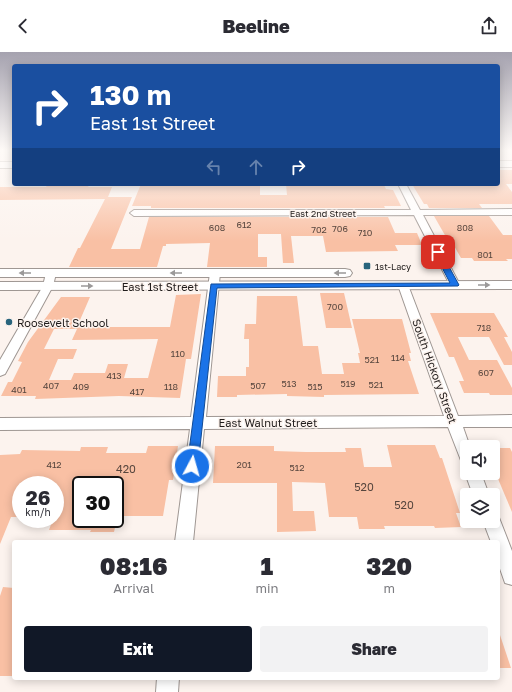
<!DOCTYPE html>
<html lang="en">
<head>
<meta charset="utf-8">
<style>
	:root { --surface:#fff; --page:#f2f2f3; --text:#2b2b33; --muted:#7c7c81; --accent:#111827 }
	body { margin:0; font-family:"Golos Text",sans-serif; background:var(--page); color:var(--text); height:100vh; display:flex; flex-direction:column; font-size:15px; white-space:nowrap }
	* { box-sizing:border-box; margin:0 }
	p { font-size:13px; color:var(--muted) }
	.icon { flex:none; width:22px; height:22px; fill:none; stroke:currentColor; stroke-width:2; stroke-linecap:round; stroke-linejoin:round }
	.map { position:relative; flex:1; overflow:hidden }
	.side { position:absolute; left:12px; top:488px; width:488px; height:140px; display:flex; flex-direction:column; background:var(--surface); border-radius:4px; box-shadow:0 2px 10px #0003 }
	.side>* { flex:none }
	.hud { position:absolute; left:12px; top:12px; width:488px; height:122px; border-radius:4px; box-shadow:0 2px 10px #0003; background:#1a4fa0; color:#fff; overflow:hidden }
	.controls { position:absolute; left:460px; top:388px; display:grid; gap:8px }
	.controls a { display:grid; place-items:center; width:40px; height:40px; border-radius:4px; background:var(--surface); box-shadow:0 2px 10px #0003; font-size:20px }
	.speed { position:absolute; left:12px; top:424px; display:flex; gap:8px; font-size:20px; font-weight:700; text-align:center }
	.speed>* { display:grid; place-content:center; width:52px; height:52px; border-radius:50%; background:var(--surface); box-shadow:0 2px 10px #0003; line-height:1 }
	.speed small { font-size:10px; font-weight:400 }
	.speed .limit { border:2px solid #111; border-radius:6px; background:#fff; color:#111 }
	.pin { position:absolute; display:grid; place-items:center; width:34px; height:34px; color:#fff; margin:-17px; border-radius:8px; box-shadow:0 2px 6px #0006 }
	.me { position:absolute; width:44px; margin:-22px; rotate:6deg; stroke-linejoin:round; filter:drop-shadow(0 0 3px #0008) }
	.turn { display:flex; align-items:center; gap:14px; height:84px; padding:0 12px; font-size:18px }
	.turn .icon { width:52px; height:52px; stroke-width:2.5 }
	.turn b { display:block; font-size:28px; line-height:34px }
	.lanes { display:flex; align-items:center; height:38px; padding:0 12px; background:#0003; justify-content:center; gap:20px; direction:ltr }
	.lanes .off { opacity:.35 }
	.eta { display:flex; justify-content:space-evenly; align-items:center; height:68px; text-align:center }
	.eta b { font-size:24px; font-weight:800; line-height:28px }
	.action { display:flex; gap:8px; margin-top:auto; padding:8px 12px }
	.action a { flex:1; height:46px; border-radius:4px; background:var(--accent); color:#fff; font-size:16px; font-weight:800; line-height:46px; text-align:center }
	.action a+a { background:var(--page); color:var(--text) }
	header { display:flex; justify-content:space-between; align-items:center; height:52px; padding:0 12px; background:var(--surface); font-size:18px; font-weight:800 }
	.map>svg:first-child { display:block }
	.building { fill:#f9c0a4; fill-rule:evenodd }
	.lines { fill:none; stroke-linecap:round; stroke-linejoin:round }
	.street-casing { stroke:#9f9793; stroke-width:2 }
	.secondary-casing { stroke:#9f9793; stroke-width:2 }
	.street { fill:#fff; fill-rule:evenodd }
	.secondary { fill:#fff; fill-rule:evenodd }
	.oneway { fill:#9b9999 }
	.route { fill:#1a73e8; stroke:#114b97 }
	.poi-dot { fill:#29647c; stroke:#fcf3ee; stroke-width:1.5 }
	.labels { text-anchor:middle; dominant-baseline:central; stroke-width:3; stroke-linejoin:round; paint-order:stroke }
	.far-street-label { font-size:9px; fill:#211d1c; stroke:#fcf3ee }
	.number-label { font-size:9px; fill:#57463e }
	.far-poi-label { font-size:9px; fill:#211d1c; stroke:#fcf3ee; text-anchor:start }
	.street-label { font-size:11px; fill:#211d1c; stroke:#fcf3ee }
	.poi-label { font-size:11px; fill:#211d1c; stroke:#fcf3ee; text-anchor:start }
	.near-number-label { font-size:11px; fill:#57463e }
</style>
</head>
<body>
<header><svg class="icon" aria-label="back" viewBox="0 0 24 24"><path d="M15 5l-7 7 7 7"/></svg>Beeline<svg class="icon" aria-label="share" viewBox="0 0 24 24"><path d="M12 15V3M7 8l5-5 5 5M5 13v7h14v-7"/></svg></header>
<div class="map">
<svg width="512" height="640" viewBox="0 0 512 640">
	<rect width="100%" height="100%" fill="#fcf3ee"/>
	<g class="building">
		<polygon points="498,118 512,118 512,132 506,132 512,140 512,152 479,152 482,156 429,156 427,152 424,152 412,132 498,132"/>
		<polygon points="48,132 90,132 88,135 112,135 108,145 132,145 111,197 140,197 149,165 388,165 395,181 417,181 422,193 395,193 398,199 326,200 323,184 291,184 294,211 283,211 281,182 258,182 258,205 267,205 267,215 207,215 210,191 166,192 166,194 163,194 157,215 69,215 78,196 80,196 105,147 0,148 0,135 46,135"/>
		<polygon points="141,132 260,132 260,143 287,143 286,132 384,133 386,137 393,138 401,154 384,154 385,156 151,156 151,154 132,154"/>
		<polygon points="434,164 489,164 503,183 512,183 512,207 506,207 508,209 474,209 472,206 461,206 453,192 450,192"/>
		<polygon points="320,241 344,241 352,276 326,276"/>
		<path d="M201,242L191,307H186L180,346L119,344L35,347L36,344H1L8,330H12L22,310L18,309L28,290L61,245H90L77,275H170L176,243ZM54,277H77L72,288L158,287L148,326H124L128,312H108L105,321H74L71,328H49L58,307H73L77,297H44Z"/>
		<polygon points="257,244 297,244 303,294 318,294 322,322 344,322 342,311 360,311 358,301 360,301 352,267 402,267 411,301 409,301 411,309 408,309 419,342 324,343 324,345 287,344 287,342 237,343 237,345 217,345 218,324 246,324 246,315 249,315 249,287 244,287 245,272 256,272"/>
		<polygon points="430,261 494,261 508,285 504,285 512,300 512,313 504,313 489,285 458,285 469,308 497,308 512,336 512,343 490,343 489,341 464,341 459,329 464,329 454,305 449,305"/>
		<polygon points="387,393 435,393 440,406 442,406 460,461 456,461 461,475 435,476 434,474 384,474 385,477 359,477 357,465 329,465 325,431 292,430 293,459 314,459 316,479 277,480 277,431 213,431 215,394 274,394 274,399 306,400 346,400 345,396 361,396 364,415 392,415"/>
		<polygon points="148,394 178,394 173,428 169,428 163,464 115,464 115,431 81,433 81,467 117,467 114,480 90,480 91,478 49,478 53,467 55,467 55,433 21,433 21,465 11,465 0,492 0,403 20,402 22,398 80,399 81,395 108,395 106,401 146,401"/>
		<polygon points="493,396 510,396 512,400 512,460 493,415"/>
		<polygon points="3,535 14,536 14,624 0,624 0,544"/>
		<polygon points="498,583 500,583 511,616 498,616"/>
	</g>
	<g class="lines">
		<g class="street-casing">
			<g id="street">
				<polygon points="398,132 406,132 420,158 512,157 512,163 423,163 460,233 459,235 451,235 450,233 414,163 134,164 130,161 134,158 411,158"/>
				<polygon points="51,218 56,221 53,234 5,322 0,324 0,308 43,234 46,221"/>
				<polygon points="215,218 220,221 206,365 444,364 398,233 403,230 408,233 458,364 512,363 512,375 463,375 470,395 467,395 467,413 462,411 448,375 204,377 193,490 175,490 190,377 0,378 0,366 191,365 210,221"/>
				<polygon points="467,417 467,421 481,421 489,443 473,443 465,421"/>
				<polygon points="493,461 498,463 512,499 512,533 505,531 498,511 498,490 491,490 483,469 493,469"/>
				<polygon points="157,626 179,626 178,640 156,640"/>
			</g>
		</g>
		<g class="secondary-casing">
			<g id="secondary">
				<rect x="498" y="109" width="14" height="6"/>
				<rect x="0" y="110" width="14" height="6"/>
				<polygon points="0,217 345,217 350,218 352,221 350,224 345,225 0,225"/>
				<polygon points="512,229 512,237 0,238 0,230"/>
			</g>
		</g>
		<use href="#street" class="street"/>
		<use href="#secondary" class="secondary"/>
	</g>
	<defs><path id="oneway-solid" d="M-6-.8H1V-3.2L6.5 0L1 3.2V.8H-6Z"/></defs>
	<g class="oneway">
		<use href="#oneway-solid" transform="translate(25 221) rotate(180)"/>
		<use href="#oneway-solid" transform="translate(176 221) rotate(180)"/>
		<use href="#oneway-solid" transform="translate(340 221) rotate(180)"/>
		<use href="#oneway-solid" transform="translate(484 233)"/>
		<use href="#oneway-solid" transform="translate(87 234)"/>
	</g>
	<linearGradient id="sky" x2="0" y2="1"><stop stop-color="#a5a2af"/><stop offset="0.52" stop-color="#fefaf7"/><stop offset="1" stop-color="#fefaf7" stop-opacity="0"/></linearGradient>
	<rect width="512" height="189" fill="url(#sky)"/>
	<polygon class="route" points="435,198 441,200 459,233 458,234 217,236 198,414 196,418 192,419 188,418 187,414 211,232 450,231 434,200"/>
	<g class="poi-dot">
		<rect x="363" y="210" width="8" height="8" rx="2"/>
		<circle cx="9" cy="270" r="4"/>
	</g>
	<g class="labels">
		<g class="far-street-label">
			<text x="323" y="161">East 2nd Street</text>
		</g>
		<g class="number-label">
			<text x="244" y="172">612</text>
			<text x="217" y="175">608</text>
			<text x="465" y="175">808</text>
			<text x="340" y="176">706</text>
			<text x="319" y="177">702</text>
			<text x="365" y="180">710</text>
			<text x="485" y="202">801</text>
			<text x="335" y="254">700</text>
			<text x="484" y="275">718</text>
			<text x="178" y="301">110</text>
			<text x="398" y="305">114</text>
			<text x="372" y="307">521</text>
			<text x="486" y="320">607</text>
			<text x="114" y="323">413</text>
			<text x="289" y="331">513</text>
			<text x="348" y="331">519</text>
			<text x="376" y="332">521</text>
			<text x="51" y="333">407</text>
			<text x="258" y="333">507</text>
			<text x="81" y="334">409</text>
			<text x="171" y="334">118</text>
			<text x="315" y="334">515</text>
			<text x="19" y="337">401</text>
			<text x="137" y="339">417</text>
			<text x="54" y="412">412</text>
			<text x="244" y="412">201</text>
			<text x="297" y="415">512</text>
		</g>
		<g class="far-poi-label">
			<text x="375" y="214">1st-Lacy</text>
		</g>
		<g class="street-label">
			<text x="160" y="234">East 1st Street</text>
			<text transform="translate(435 319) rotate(70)">South Hickory Street</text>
			<text x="268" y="370">East Walnut Street</text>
		</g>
		<g class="poi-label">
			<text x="17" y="270">Roosevelt School</text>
		</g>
		<g class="near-number-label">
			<text x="126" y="416">420</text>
			<text x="364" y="434">520</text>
			<text x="404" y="452">520</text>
		</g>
	</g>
</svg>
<div class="controls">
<a><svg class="icon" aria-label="sound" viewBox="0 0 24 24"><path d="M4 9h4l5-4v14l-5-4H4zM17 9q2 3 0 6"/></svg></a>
<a><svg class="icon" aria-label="layers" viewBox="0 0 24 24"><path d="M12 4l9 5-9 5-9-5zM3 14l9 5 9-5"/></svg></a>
</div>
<div class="speed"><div>26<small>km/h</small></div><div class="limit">30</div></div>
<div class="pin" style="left:438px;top:200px;background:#d93025"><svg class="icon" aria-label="arrive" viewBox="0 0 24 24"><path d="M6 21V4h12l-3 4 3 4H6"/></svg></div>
<svg class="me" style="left:192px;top:414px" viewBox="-20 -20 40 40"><circle r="17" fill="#1a73e8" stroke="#fff" stroke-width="3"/><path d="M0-11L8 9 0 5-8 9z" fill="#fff"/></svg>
<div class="hud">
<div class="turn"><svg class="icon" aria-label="right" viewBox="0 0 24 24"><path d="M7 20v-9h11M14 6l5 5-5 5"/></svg><div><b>130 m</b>East 1st Street</div></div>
<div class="lanes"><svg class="icon off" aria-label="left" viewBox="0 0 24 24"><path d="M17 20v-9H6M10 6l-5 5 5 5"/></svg><svg class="icon off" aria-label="ahead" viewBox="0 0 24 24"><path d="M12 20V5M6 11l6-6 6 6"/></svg><svg class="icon" aria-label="right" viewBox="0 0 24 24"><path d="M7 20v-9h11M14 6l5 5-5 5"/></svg></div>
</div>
<section class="side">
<div class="eta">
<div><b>08:16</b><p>Arrival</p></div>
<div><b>1</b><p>min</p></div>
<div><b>320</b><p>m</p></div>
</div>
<div class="action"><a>Exit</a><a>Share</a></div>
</section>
</div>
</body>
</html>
